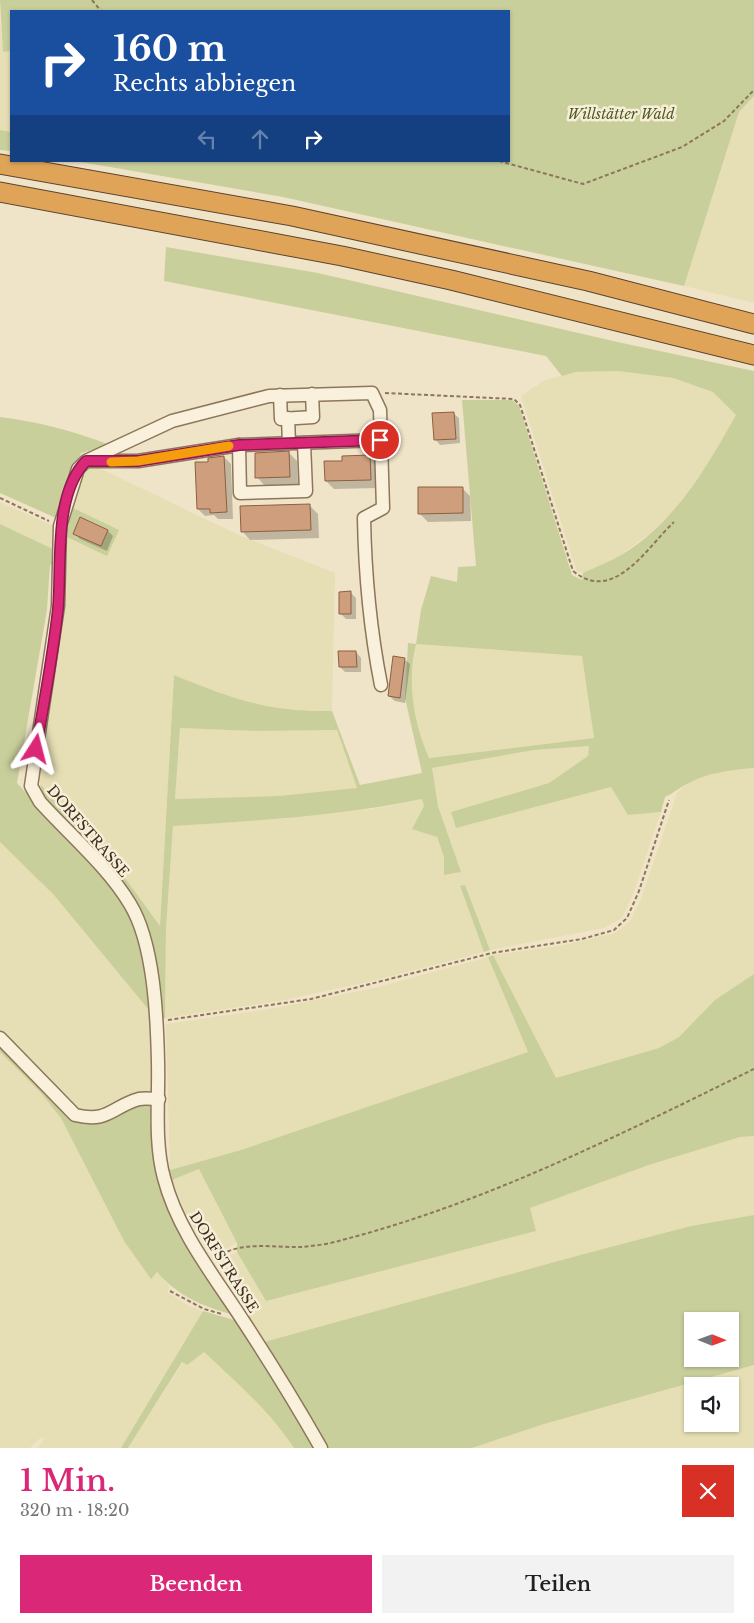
<!DOCTYPE html>
<html lang="de">
<head>
<meta charset="utf-8">
<style>
	:root { --surface:#fff; --page:#f2f2f2; --text:#202124; --muted:#757577; --accent:#db2777 }
	body { margin:0; font-family:"Libre Baskerville",serif; background:var(--page); color:var(--text); height:100vh; display:flex; flex-direction:column; font-size:19px; white-space:nowrap }
	* { box-sizing:border-box; margin:0 }
	p { font-size:16px; color:var(--muted) }
	.icon { flex:none; width:28px; height:28px; fill:none; stroke:currentColor; stroke-width:2; stroke-linecap:round; stroke-linejoin:round }
	.map { position:relative; height:1448px; overflow:hidden }
	.details { display:flex; flex-direction:column; background:var(--surface); flex:1 }
	.details>* { flex:none }
	.top-card { position:absolute; left:10px; top:10px; width:500px; height:152px; border-radius:0px; box-shadow:0 1px 4px #0004; background:#1a4fa0; color:#fff; overflow:hidden }
	.needle { width:32px; rotate:91deg }
	.controls { position:absolute; left:684px; top:1312px; display:grid; gap:10px }
	.controls a { display:grid; place-items:center; width:55px; height:55px; border-radius:0px; background:var(--surface); box-shadow:0 1px 4px #0004; font-size:25px }
	.pin { position:absolute; display:grid; place-items:center; width:42px; height:42px; color:#fff; margin:-21px; border:2px solid #fff; border-radius:50%; box-shadow:0 1px 5px #0007 }
	.me { position:absolute; width:55px; margin:-28px; rotate:9deg; stroke-linejoin:round; filter:drop-shadow(0 0 4px #0008) }
	.turn { display:flex; align-items:center; gap:18px; height:105px; padding:0 20px; font-size:22px }
	.turn .icon { width:65px; height:65px; stroke-width:2.5 }
	.turn b { display:block; font-size:35px; line-height:42px }
	.lanes { display:flex; align-items:center; height:48px; padding:0 20px; background:#0003; justify-content:center; gap:25px; direction:ltr }
	.lanes .off { opacity:.35 }
	.round { display:grid; place-items:center; flex:none; width:52px; height:52px; border-radius:0px; background:var(--page) }
	.summary { display:flex; align-items:center; justify-content:space-between; height:85px; padding:0 20px }
	h1 { font-size:30px; font-weight:600; line-height:38px; color:var(--accent) }
	.button { display:flex; gap:10px; margin-top:auto; padding:10px 20px }
	.button a { flex:1; height:58px; border-radius:0px; background:var(--accent); color:#fff; font-size:20px; font-weight:600; line-height:58px; text-align:center }
	.button a+a { background:var(--page); color:var(--text) }
	.map>svg:first-child { display:block }
	.farmland { fill:#e6deb5; fill-rule:evenodd }
	.green { fill:#c9cf9b; fill-rule:evenodd }
	.shadow { fill:#0003 }
	.building { fill:#cf9f7d; stroke:#8d5f41 }
	.lines { fill:none; stroke-linecap:round; stroke-linejoin:round }
	.minor-casing { stroke:#8d765c; stroke-width:15 }
	.highway-casing { stroke:#5b4430; stroke-width:21 }
	.path { stroke:#8d765c; stroke-width:2; stroke-dasharray:4 2.5; stroke-linecap:butt }
	.minor { stroke:#faf1dc; stroke-width:12 }
	.highway { stroke:#e0a458; stroke-width:19 }
	.route-casing { stroke:#8e194d; stroke-width:12 }
	.route { stroke:#db2777; stroke-width:9 }
	.slow { stroke:#f59e0b; stroke-width:9 }
	.labels { text-anchor:middle; dominant-baseline:central; stroke-width:5; stroke-linejoin:round; paint-order:stroke }
	.park-label { font-size:14px; font-style:italic; fill:#4d5a26; stroke:#f7eed8 }
	.street-label { font-size:14px; fill:#3d2e20; stroke:#f7eed8 }
</style>
</head>
<body>
<div class="map">
<svg width="754" height="1448" viewBox="0 0 754 1448">
	<rect width="100%" height="100%" fill="#f0e4c8"/>
	<g class="farmland">
		<polygon points="0,19 3,52 11,51 11,132 0,130"/>
		<polygon points="754,96 754,303 684,286 739,112"/>
		<polygon points="618,371 673,378 713,392 736,415 709,463 674,510 649,534 615,559 583,573 577,572 521,396 545,380 576,372"/>
		<polygon points="95,466 241,536 335,573 332,711 299,712 267,707 236,700 174,675 160,926 117,867 40,784 40,763 65,536 119,530 71,507 75,490 86,470"/>
		<polygon points="0,502 56,527 55,550 0,524"/>
		<polygon points="416,644 582,656 594,738 428,758 417,725 412,698 411,680"/>
		<polygon points="180,728 254,731 337,730 357,788 278,796 175,799"/>
		<polygon points="589,746 588,756 549,783 451,812 456,828 611,787 629,815 661,812 634,892 622,918 604,928 490,950 465,885 460,887 484,952 376,980 280,1001 165,1018 166,928 173,826 282,819 379,808 422,799 444,857 445,875 461,872 438,806 431,768 534,750"/>
		<polygon points="754,768 754,974 715,1000 679,1037 659,1048 555,1079 493,955 564,945 615,933 630,921 641,899 677,793 687,783 701,777 723,771"/>
		<polygon points="0,842 54,895 153,1015 152,1091 95,1115 75,1111 0,1035"/>
		<polygon points="488,957 528,1052 241,1150 170,1170 166,1024 276,1008 374,988"/>
		<polygon points="0,1052 41,1093 61,1118 124,1241 151,1278 157,1272 170,1287 167,1292 189,1306 203,1311 121,1448 38,1448 45,1437 39,1439 30,1448 0,1448"/>
		<polygon points="754,1136 754,1215 691,1226 264,1342 217,1262 237,1252 266,1301 535,1231 529,1208 650,1165 740,1137"/>
		<polygon points="199,1169 237,1243 212,1256 186,1214 172,1180"/>
		<polygon points="204,1352 248,1393 282,1430 294,1448 128,1448 183,1362 187,1364"/>
		<path d="M754,1365V1448H472L544,1424ZM692,1386H730V1424H692Z"/>
	</g>
	<g class="green">
		<polygon points="0,0 754,0 754,96 739,112 684,286 283,197 75,161 509,161 509,11 11,11 11,51 3,52"/>
		<polygon points="0,130 11,132 11,151 0,150"/>
		<path d="M166,247L318,273L622,343L754,371V768C732,770 709,772 689,783C680,787 674,793 665,797L661,812L628,815L611,787L456,828L451,812L549,783L588,756L589,746L534,750L432,768L438,806L461,872L444,875V857L437,837L412,829L424,806L422,799C340,816 256,821 173,826L166,928L165,1018L160,1019L142,920L51,809L43,795L40,784L117,867L160,926L174,675C233,699 267,712 332,711L360,785L422,773L405,698L408,643L416,644L421,610L431,576L457,582L458,567L476,566L462,400H512L519,406L572,575L582,580L583,573C593,568 604,564 614,559C671,529 706,469 736,415L713,392L673,378L618,371L576,372L562,376L546,356L164,281ZM416,644L582,656L594,738L429,758C413,721 407,683 416,644ZM180,728L254,731L337,730L357,788L278,796L175,799Z"/>
		<path d="M0,417C39,422 74,431 110,445L81,453L56,518L0,493Z"/>
		<polygon points="71,507 119,530 107,556 65,536"/>
		<polygon points="0,524 55,550 55,567 50,564 47,610 17,783 98,872 127,907 139,944 153,1015 54,895 0,842"/>
		<polygon points="465,885 490,950 484,952 460,886"/>
		<polygon points="493,955 556,1078 659,1048 679,1037 715,1000 754,974 754,1136 740,1137 649,1165 530,1208 536,1231 266,1301 237,1252 237,1243 199,1169 172,1180 170,1170 241,1150 528,1052 488,957"/>
		<path d="M0,1042L71,1115L146,1103L150,1105V1124L155,1137L159,1169L237,1316C205,1307 180,1298 157,1272L151,1279L124,1241L61,1118L41,1093L0,1052Z"/>
		<path d="M754,1215V1365L544,1424L472,1448H325L264,1342L584,1254L691,1226ZM692,1321H730V1359H692Z"/>
		<path d="M203,1311L241,1322L317,1448H294C270,1411 236,1382 204,1352L187,1365L182,1362L128,1448H121Z"/>
	</g>
	<g class="shadow">
		<polygon points="453,413 459,418 460,443 440,445 435,439"/>
		<polygon points="289,453 297,461 298,485 265,486 257,477"/>
		<polygon points="370,456 378,465 379,488 334,489 326,481 344,462"/>
		<polygon points="224,457 231,464 233,519 218,519 214,515 205,516 198,509"/>
		<polygon points="462,488 470,496 471,521 428,522 420,514"/>
		<polygon points="310,506 318,514 319,538 250,540 242,531"/>
		<polygon points="81,519 108,531 113,536 107,551 80,539 75,534"/>
		<polygon points="351,593 356,598 356,619 346,619 341,614"/>
		<polygon points="356,652 361,658 361,672 345,672 340,667"/>
		<polygon points="404,659 410,664 405,703 395,701 389,696"/>
	</g>
	<g class="building">
		<polygon points="454,412 456,439 434,440 432,413"/>
		<polygon points="289,451 290,477 255,478 255,453"/>
		<polygon points="370,455 371,480 325,481 324,461 342,461 342,456"/>
		<polygon points="224,456 227,512 210,513 210,509 197,509 195,462 208,462 208,458"/>
		<polygon points="418,487 463,487 463,513 418,514"/>
		<polygon points="310,504 311,530 241,532 240,506"/>
		<polygon points="80,517 108,530 101,546 73,534"/>
		<polygon points="351,591 351,614 339,614 339,592"/>
		<polygon points="338,651 356,651 357,667 339,667"/>
		<polygon points="393,656 405,658 400,698 388,696"/>
	</g>
	<g class="lines">
		<g class="minor-casing">
			<g id="minor">
				<polyline points="280,395 281,419 313,417 312,394"/>
				<polyline points="288,418 289,443"/>
				<polyline points="239,445 240,493 306,491 304,443"/>
				<polyline points="87,461 138,461 239,445 380,440"/>
				<path d="M0,1038L75,1115C109,1123 111,1107 139,1099C145,1098 152,1099 159,1099"/>
				<path d="M321,1448C295,1402 267,1357 238,1313C210,1271 177,1228 164,1178C154,1142 159,1099 158,1062C157,1016 154,943 130,904C108,867 69,834 40,802L31,786L58,606L60,526L78,469L86,461L172,421L269,396L372,393L380,410L383,508L364,518C365,574 370,629 381,685"/>
			</g>
		</g>
		<g class="highway-casing">
			<g id="highway">
				<polyline points="0,164 292,216 588,281 754,324"/>
				<polyline points="0,192 342,256 451,280 754,355"/>
			</g>
		</g>
		<g class="path">
			<polyline points="92,0 101,11"/>
			<polyline points="499,161 583,184 682,147 724,121 754,90"/>
			<path d="M385,393L514,399L520,405L573,571C614,605 648,546 674,522"/>
			<polyline points="0,498 49,521"/>
			<polyline points="168,1020 311,999 492,953 582,939 614,930 627,918 639,891 669,800"/>
			<path d="M216,1258C240,1240 273,1248 301,1247C314,1246 329,1244 342,1240C486,1203 621,1134 754,1069"/>
			<polyline points="170,1291 204,1309 222,1314"/>
		</g>
		<use href="#minor" class="minor"/>
		<use href="#highway" class="highway"/>
	</g>
	<g class="lines">
		<g class="route-casing">
			<path id="route" d="M36,749C44,702 53,656 58,609C62,565 53,495 86,461H138L239,445L380,440"/>
		</g>
		<use href="#route" class="route"/>
		<polyline class="slow" points="111,462 138,461 229,446"/>
	</g>
	<g class="labels">
		<g class="park-label">
			<text x="621" y="114">Willstätter Wald</text>
		</g>
		<g class="street-label">
			<text transform="translate(88 831) rotate(49)">DORFSTRASSE</text>
			<text transform="translate(224 1262) rotate(58)">DORFSTRASSE</text>
		</g>
	</g>
</svg>
<div class="controls">
<a><svg class="needle" viewBox="-14 -14 28 28"><path d="M0-13l5 13h-10z" fill="#e53935"/><path d="M0 13l5-13h-10z" fill="#757577"/></svg></a>
<a><svg class="icon" aria-label="sound" viewBox="0 0 24 24"><path d="M4 9h4l5-4v14l-5-4H4zM17 9q2 3 0 6"/></svg></a>
</div>
<div class="pin" style="left:380px;top:440px;background:#d93025"><svg class="icon" aria-label="arrive" viewBox="0 0 24 24"><path d="M6 21V4h12l-3 4 3 4H6"/></svg></div>
<svg class="me" style="left:36px;top:749px" viewBox="-20 -20 40 40"><path d="M0-17L14 15 0 8-14 15z" fill="#db2777" stroke="#fff" stroke-width="4"/></svg>
<div class="top-card">
<div class="turn"><svg class="icon" aria-label="right" viewBox="0 0 24 24"><path d="M7 20v-9h11M14 6l5 5-5 5"/></svg><div><b>160 m</b>Rechts abbiegen</div></div>
<div class="lanes"><svg class="icon off" aria-label="left" viewBox="0 0 24 24"><path d="M17 20v-9H6M10 6l-5 5 5 5"/></svg><svg class="icon off" aria-label="ahead" viewBox="0 0 24 24"><path d="M12 20V5M6 11l6-6 6 6"/></svg><svg class="icon" aria-label="right" viewBox="0 0 24 24"><path d="M7 20v-9h11M14 6l5 5-5 5"/></svg></div>
</div>
</div>
<section class="details">
<div class="summary"><div><h1>1 Min.</h1><p>320 m · 18:20</p></div><a class="round" style="background:#d93025;color:#fff"><svg class="icon" aria-label="close" viewBox="0 0 24 24"><path d="M6 6l12 12M18 6L6 18"/></svg></a></div>
<div class="button"><a>Beenden</a><a>Teilen</a></div>
</section>
</body>
</html>
